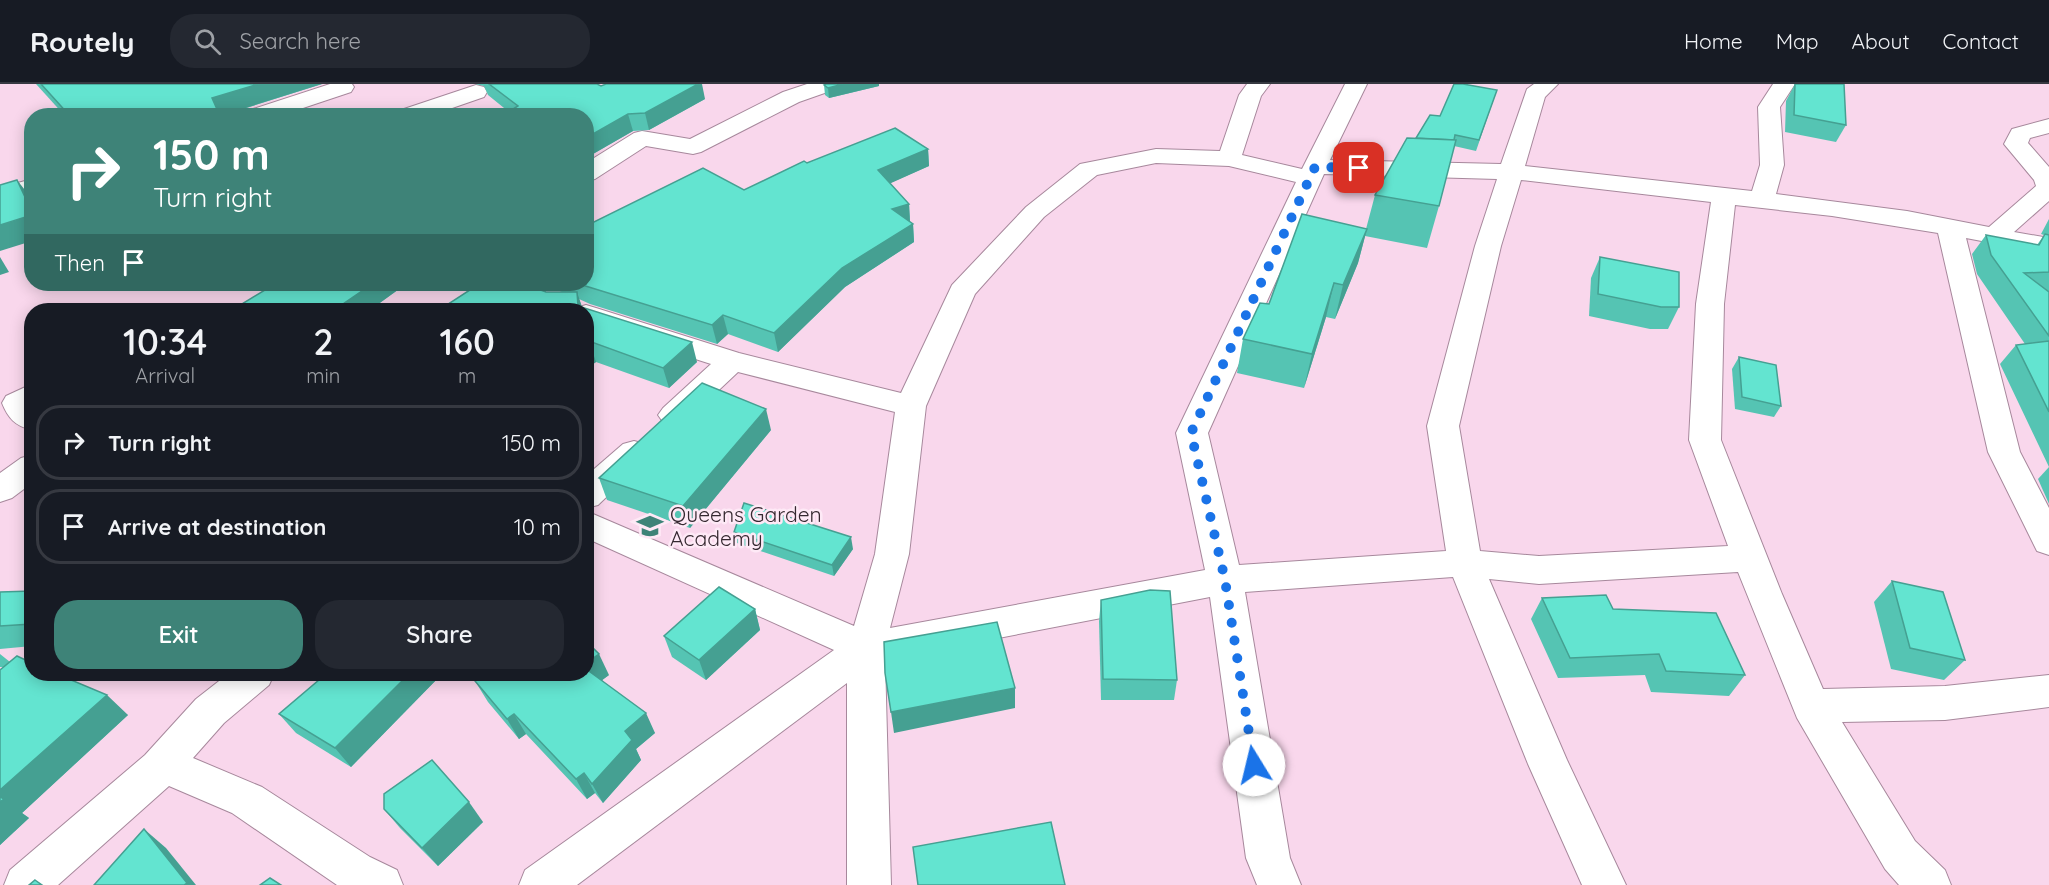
<!DOCTYPE html>
<html lang="en">
<head>
<meta charset="utf-8">
<style>
	:root { --surface:#171b24; --page:#242831; --text:#f1f3f6; --muted:#9ea1a6; --line:#363941; --accent:#3e8378 }
	body { margin:0; font-family:Quicksand,sans-serif; background:var(--page); color:var(--text); height:100vh; display:flex; flex-direction:column; font-size:22px; white-space:nowrap }
	* { box-sizing:border-box; margin:0 }
	p { font-size:20px; color:var(--muted) }
	.icon { flex:none; width:33px; height:33px; fill:none; stroke:currentColor; stroke-width:2; stroke-linecap:round; stroke-linejoin:round }
	.map { position:relative; flex:1; overflow:hidden }
	.drawer { position:absolute; left:24px; top:219px; width:570px; height:378px; display:flex; flex-direction:column; background:var(--surface); border-radius:24px; box-shadow:0 3px 15px #0003 }
	.drawer>* { flex:none }
	.guide { position:absolute; left:24px; top:24px; width:570px; height:183px; border-radius:24px; box-shadow:0 3px 15px #0003; background:#3e8378; color:#fff; overflow:hidden }
	.pin { position:absolute; display:grid; place-items:center; width:51px; height:51px; color:#fff; margin:-26px; border-radius:12px; box-shadow:0 3px 9px #0006 }
	.me { position:absolute; width:66px; margin:-33px; rotate:351deg; stroke-linejoin:round; filter:drop-shadow(0 0 4px #0008) }
	.turn { display:flex; align-items:center; gap:21px; height:126px; padding:0 30px; font-size:27px }
	.turn .icon { width:78px; height:78px; stroke-width:2.5 }
	.turn b { display:block; font-size:42px; line-height:51px }
	.then { display:flex; align-items:center; height:57px; padding:0 30px; background:#0003; gap:12px; font-size:22px }
	.eta { display:flex; justify-content:space-evenly; align-items:center; height:102px; text-align:center }
	.eta b { font-size:36px; font-weight:600; line-height:42px }
	.button { display:flex; gap:12px; margin-top:auto; padding:12px 30px }
	.button a { flex:1; height:69px; border-radius:24px; background:var(--accent); color:#fff; font-size:24px; font-weight:600; line-height:69px; text-align:center }
	.button a+a { background:var(--page); color:var(--text) }
	ul { padding:0; list-style:none }
	li { display:flex; align-items:center; gap:18px; height:75px; margin:0 12px 9px; padding:0 18px; border:3px solid var(--line); border-radius:24px }
	li div { flex:1 }
	li b { display:block; font-size:22px }
	li em { font-style:normal }
	header { display:flex; align-items:center; gap:36px; box-sizing:border-box; height:84px; padding:0 30px; background:var(--surface); border-bottom:2px solid var(--line) }
	header strong { font-size:28px }
	nav { display:flex; gap:33px; margin-inline-start:auto; font-size:21px }
	.search { width:420px; height:54px; background:var(--page); display:flex; align-items:center; gap:15px; box-sizing:border-box; padding:0 21px; border-radius:24px; color:var(--muted); font-size:22px }
	.map>svg:first-child { display:block }
	.lines { fill:none; stroke-linecap:round; stroke-linejoin:round }
	.minor-casing { stroke:#a7889c; stroke-width:2 }
	.minor { fill:#fff; fill-rule:evenodd }
	.wall { fill:#55c4b3 }
	.shaded-wall { fill:#45a092 }
	.building { fill:#63e4d0; stroke:#45a092; stroke-width:1.5 }
	.route { stroke:#1a73e8; stroke-width:10; stroke-dasharray:0 18 }
	.labels { text-anchor:middle; dominant-baseline:central; stroke-width:5; stroke-linejoin:round; paint-order:stroke }
	.poi-label { font-size:21px; fill:#352830; stroke:#fee9f6; text-anchor:start }
</style>
</head>
<body>
<header>
<strong>Routely</strong>
<div class="search"><svg class="icon" aria-label="search" viewBox="0 0 24 24"><circle cx="10" cy="10" r="6"/><path d="M15 15l6 6"/></svg>Search here</div>
<nav><a>Home</a><a>Map</a><a>About</a><a>Contact</a></nav>
</header>
<div class="map">
<svg width="2049" height="801" viewBox="0 0 2049 801">
	<rect width="100%" height="100%" fill="#f9d7ec"/>
	<g class="lines">
		<g class="minor-casing">
			<g id="minor">
				<polygon points="330,0 352,0 354,3 351,8 279,32 244,32 247,27"/>
				<polygon points="807,0 839,0 836,5 799,18 701,68 693,70 646,62 595,95 586,97 586,79 634,49 642,47 690,55 783,8"/>
				<path d="M1247,0H1270L1261,12L1242,71L1302,85L1345,0H1367L1330,76L1501,80L1527,5L1534,0H1558L1545,13L1525,82L1752,107L1760,81L1758,23L1773,0H1795L1780,23L1784,81L1776,110L1907,127L1989,143L2036,102L2034,96L2004,60L2012,45L2049,35V49L2030,54L2028,59L2049,83V117L2014,148L2049,154V170L1966,154L2020,368L2049,424V471L2037,467L1988,368L1938,149L1832,132L1735,121L1724,220L1721,356L1782,510L1823,605L1945,602L2049,591V623L1945,636L1842,638L1915,757L1945,786L1951,801H1899L1885,785L1797,634L1738,488L1539,500L1489,495L1567,676L1626,801H1582L1528,680L1453,493L1245,508L1290,774L1301,801H1257L1246,774L1210,513L885,576L891,801H847V599L577,801H519L525,786L834,566L586,454V427L854,542L875,470L895,328L738,288L685,338L674,342L663,338L658,331L663,324L711,280L586,240V226H574L576,224L586,221L596,224L739,269L901,309L952,201L1026,123L1080,80L1156,65L1220,67L1239,11ZM1156,79L1229,82L1296,98L1176,349L1205,486L890,544L909,470L926,322L975,210L1044,133L1097,91ZM1324,90L1497,95L1475,162L1427,342L1446,467L1239,481L1208,349ZM1521,96L1711,118L1696,220L1689,356L1728,462L1539,472L1480,467L1459,342L1501,162Z"/>
				<polygon points="476,1 484,3 487,8 484,13 429,32 395,32 398,27"/>
				<polygon points="32,95 32,110 0,119 0,104"/>
				<path d="M32,300V346C15,342 8,334 2,319L6,312Z"/>
				<polygon points="634,357 645,360 650,368 645,376 598,421 586,424 586,392 623,360"/>
				<polygon points="32,371 32,399 12,414 0,418 0,389 21,374"/>
				<polygon points="228,590 274,590 269,601 224,639 193,674 262,703 370,773 397,786 403,801 337,801 232,729 169,702 58,801 4,801 10,786 145,671 196,615"/>
			</g>
		</g>
		<use href="#minor" class="minor"/>
	</g>
	<g class="wall">
		<polygon points="36,0 322,0 221,32 65,32"/>
		<polygon points="475,0 597,0 601,2 705,15 649,46 633,47 586,74 586,32 509,28 488,11 484,2"/>
		<polygon points="1795,0 1846,41 1836,58 1785,48 1786,17"/>
		<polygon points="824,1 879,2 829,14 825,11"/>
		<polygon points="1497,6 1476,67 1454,62 1439,122 1427,164 1365,152 1358,179 1335,235 1326,233 1304,304 1237,289 1243,255 1269,220 1366,145 1375,111 1416,54 1440,32"/>
		<polygon points="928,65 929,82 890,99 909,120 910,138 913,140 914,158 845,203 778,268 728,250 717,260 590,220 579,215 582,223 697,278 669,304 596,278 586,285 586,226 546,208 562,208 542,200 586,200 590,140 744,106 807,79"/>
		<polygon points="2049,135 2049,207 2047,207 2049,208 2049,383 2000,280 2016,261 2025,260 1977,190 1972,170 1986,151 2037,161 2044,151 2041,150"/>
		<polygon points="1600,173 1679,223 1668,245 1650,245 1589,232 1591,194"/>
		<polygon points="260,200 406,200 370,226 232,226 267,205"/>
		<polygon points="1739,273 1781,322 1774,333 1735,325 1732,285"/>
		<polygon points="771,346 690,444 607,416 599,394"/>
		<polygon points="2049,383 2049,420 2038,395"/>
		<polygon points="734,448 853,465 834,492 737,459"/>
		<polygon points="1892,497 1965,576 1944,596 1891,585 1874,518"/>
		<polygon points="32,507 32,562 0,565 0,508"/>
		<polygon points="1542,514 1613,525 1745,591 1729,612 1651,608 1645,591 1558,594 1531,535"/>
		<polygon points="1101,516 1177,596 1174,616 1101,616 1099,537"/>
		<polygon points="755,525 760,546 706,596 672,573 664,552"/>
		<polygon points="0,570 10,578 128,631 22,729 29,734 0,761 0,586 3,583 0,583"/>
		<polygon points="326,590 442,590 351,683 296,649 279,630"/>
		<polygon points="609,591 602,596 655,649 636,665 641,676 603,719 595,709 587,715 526,650 519,655 488,618 475,597"/>
		<polygon points="384,725 483,738 438,782 400,744"/>
	</g>
	<g class="shaded-wall">
		<polygon points="259,0 322,0 220,32 212,14"/>
		<polygon points="698,0 702,0 705,15 649,46 645,29"/>
		<polygon points="843,0 879,0 879,2 829,14 828,4"/>
		<polygon points="628,30 633,47 586,74 586,54"/>
		<polygon points="928,65 929,82 880,104 878,86"/>
		<polygon points="17,96 32,115 32,128"/>
		<polygon points="909,120 910,138 892,125"/>
		<polygon points="32,131 32,157 0,167 0,141"/>
		<polygon points="913,140 914,158 845,203 778,268 774,249 842,184"/>
		<polygon points="1367,145 1358,179 1335,235 1343,201"/>
		<polygon points="0,173 9,188 0,191"/>
		<polygon points="1334,199 1326,233 1304,304 1312,270"/>
		<polygon points="372,200 406,200 370,226 334,226"/>
		<polygon points="577,208 583,226 578,222"/>
		<polygon points="723,231 728,250 717,260 712,241"/>
		<polygon points="589,257 596,278 586,285 586,259"/>
		<polygon points="692,258 697,278 669,304 663,284"/>
		<polygon points="766,325 771,346 690,444 683,422"/>
		<polygon points="851,453 853,465 834,492 832,481"/>
		<polygon points="755,525 760,546 706,596 699,576"/>
		<polygon points="599,570 609,591 593,603 586,590 586,579"/>
		<polygon points="409,590 442,590 351,683 335,664"/>
		<polygon points="1015,604 1015,624 894,649 891,628"/>
		<polygon points="107,611 128,631 22,729 29,734 0,761 0,706"/>
		<polygon points="646,629 655,649 636,665 641,676 603,719 592,700 625,647"/>
		<polygon points="514,630 526,650 519,655 507,635"/>
		<polygon points="584,689 595,709 587,715 576,695"/>
		<polygon points="469,718 483,738 438,782 422,764"/>
		<polygon points="144,745 166,764 196,801 184,801"/>
	</g>
	<g class="building">
		<polygon points="41,0 259,0 212,14 220,32 70,32"/>
		<polygon points="489,0 597,0 601,2 606,0 698,0 645,29 628,30 586,54 586,32 502,32 518,22"/>
		<polygon points="826,0 843,0 828,4 824,1"/>
		<polygon points="1454,0 1463,0 1497,6 1479,56 1455,51 1454,56 1416,54 1430,31 1440,32"/>
		<polygon points="1795,0 1844,0 1846,41 1794,31"/>
		<polygon points="895,44 928,65 878,86 909,120 892,125 913,140 842,184 774,249 723,231 712,241 579,200 586,200 586,139 590,140 703,84 744,106 804,77 807,79"/>
		<polygon points="1407,54 1456,56 1439,122 1375,111"/>
		<polygon points="17,96 32,128 32,131 0,141 0,101"/>
		<polygon points="1302,130 1367,145 1343,201 1334,199 1312,270 1243,255 1260,219 1269,220"/>
		<polygon points="2045,150 2049,151 2049,188 2024,189 2049,208 2049,252 1991,171 1986,151 2039,161"/>
		<polygon points="1600,173 1679,188 1679,223 1661,223 1598,210"/>
		<polygon points="274,200 372,200 334,226 232,226 275,200"/>
		<polygon points="479,200 524,200 546,208 577,208 578,222 692,258 663,284 589,257 586,259 586,226 439,226"/>
		<polygon points="2049,257 2049,328 2016,261"/>
		<polygon points="1739,273 1776,281 1781,322 1742,313"/>
		<polygon points="702,299 766,325 683,422 599,394"/>
		<polygon points="744,419 851,453 832,481 734,448"/>
		<polygon points="1892,497 1943,508 1965,576 1910,564"/>
		<polygon points="719,503 755,525 699,576 664,552"/>
		<polygon points="1150,506 1170,507 1177,596 1103,595 1101,516"/>
		<polygon points="32,507 32,540 0,542 0,508"/>
		<polygon points="1606,511 1613,525 1716,529 1745,591 1666,587 1659,570 1570,574 1542,514"/>
		<polygon points="997,538 1015,604 891,628 885,589 884,558"/>
		<polygon points="586,557 599,570 586,579"/>
		<polygon points="17,572 32,579 32,590 57,590 107,611 0,706 0,586"/>
		<polygon points="586,585 646,629 625,647 632,656 592,700 584,689 576,695 514,630 507,635 475,597 487,590 586,590"/>
		<polygon points="326,590 409,590 335,664 279,630"/>
		<polygon points="432,676 469,718 422,764 384,725 384,710"/>
		<polygon points="0,713 4,715 0,718"/>
		<polygon points="1051,738 1065,801 918,801 913,763"/>
		<polygon points="144,745 187,799 184,801 94,801"/>
		<polygon points="270,794 281,801 260,801"/>
		<polygon points="35,796 42,801 29,801"/>
	</g>
	<g class="lines">
		<polyline class="route" points="1254,681 1225,496 1191,349 1315,83 1359,84"/>
	</g>
	<defs>
		<g id="school-bare" transform="scale(2.07)"><path d="M0-5L7-2L0 1L-7-2ZM-4 1L0 2.5L4 1V4Q0 6-4 4Z" fill="#3e8378" stroke="#fee9f6" stroke-width="2.5" paint-order="stroke"/></g>
	</defs>
	<g fill-rule="evenodd">
		<use href="#school-bare" x="650" y="442"/>
	</g>
	<g class="labels">
		<g class="poi-label">
			<text x="670" y="430">Queens Garden<tspan x="670" dy="24">Academy</tspan></text>
		</g>
	</g>
</svg>
<div class="pin" style="left:1359px;top:84px;background:#d93025"><svg class="icon" aria-label="arrive" viewBox="0 0 24 24"><path d="M6 21V4h12l-3 4 3 4H6"/></svg></div>
<svg class="me" style="left:1254px;top:681px" viewBox="-20 -20 40 40"><circle r="19" fill="#fff"/><path d="M0-13L10 11 0 6-10 11z" fill="#1a73e8"/></svg>
<div class="guide">
<div class="turn"><svg class="icon" aria-label="right" viewBox="0 0 24 24"><path d="M7 20v-9h11M14 6l5 5-5 5"/></svg><div><b>150 m</b>Turn right</div></div>
<div class="then">Then<svg class="icon" aria-label="arrive" viewBox="0 0 24 24"><path d="M6 21V4h12l-3 4 3 4H6"/></svg></div>
</div>
<section class="drawer">
<div class="eta">
<div><b>10:34</b><p>Arrival</p></div>
<div><b>2</b><p>min</p></div>
<div><b>160</b><p>m</p></div>
</div>
<ul>
<li><svg class="icon" aria-label="right" viewBox="0 0 24 24"><path d="M7 20v-9h11M14 6l5 5-5 5"/></svg><div><b>Turn right</b></div><em>150 m</em></li>
<li><svg class="icon" aria-label="arrive" viewBox="0 0 24 24"><path d="M6 21V4h12l-3 4 3 4H6"/></svg><div><b>Arrive at destination</b></div><em>10 m</em></li>
</ul>
<div class="button"><a>Exit</a><a>Share</a></div>
</section>
</div>
</body>
</html>
